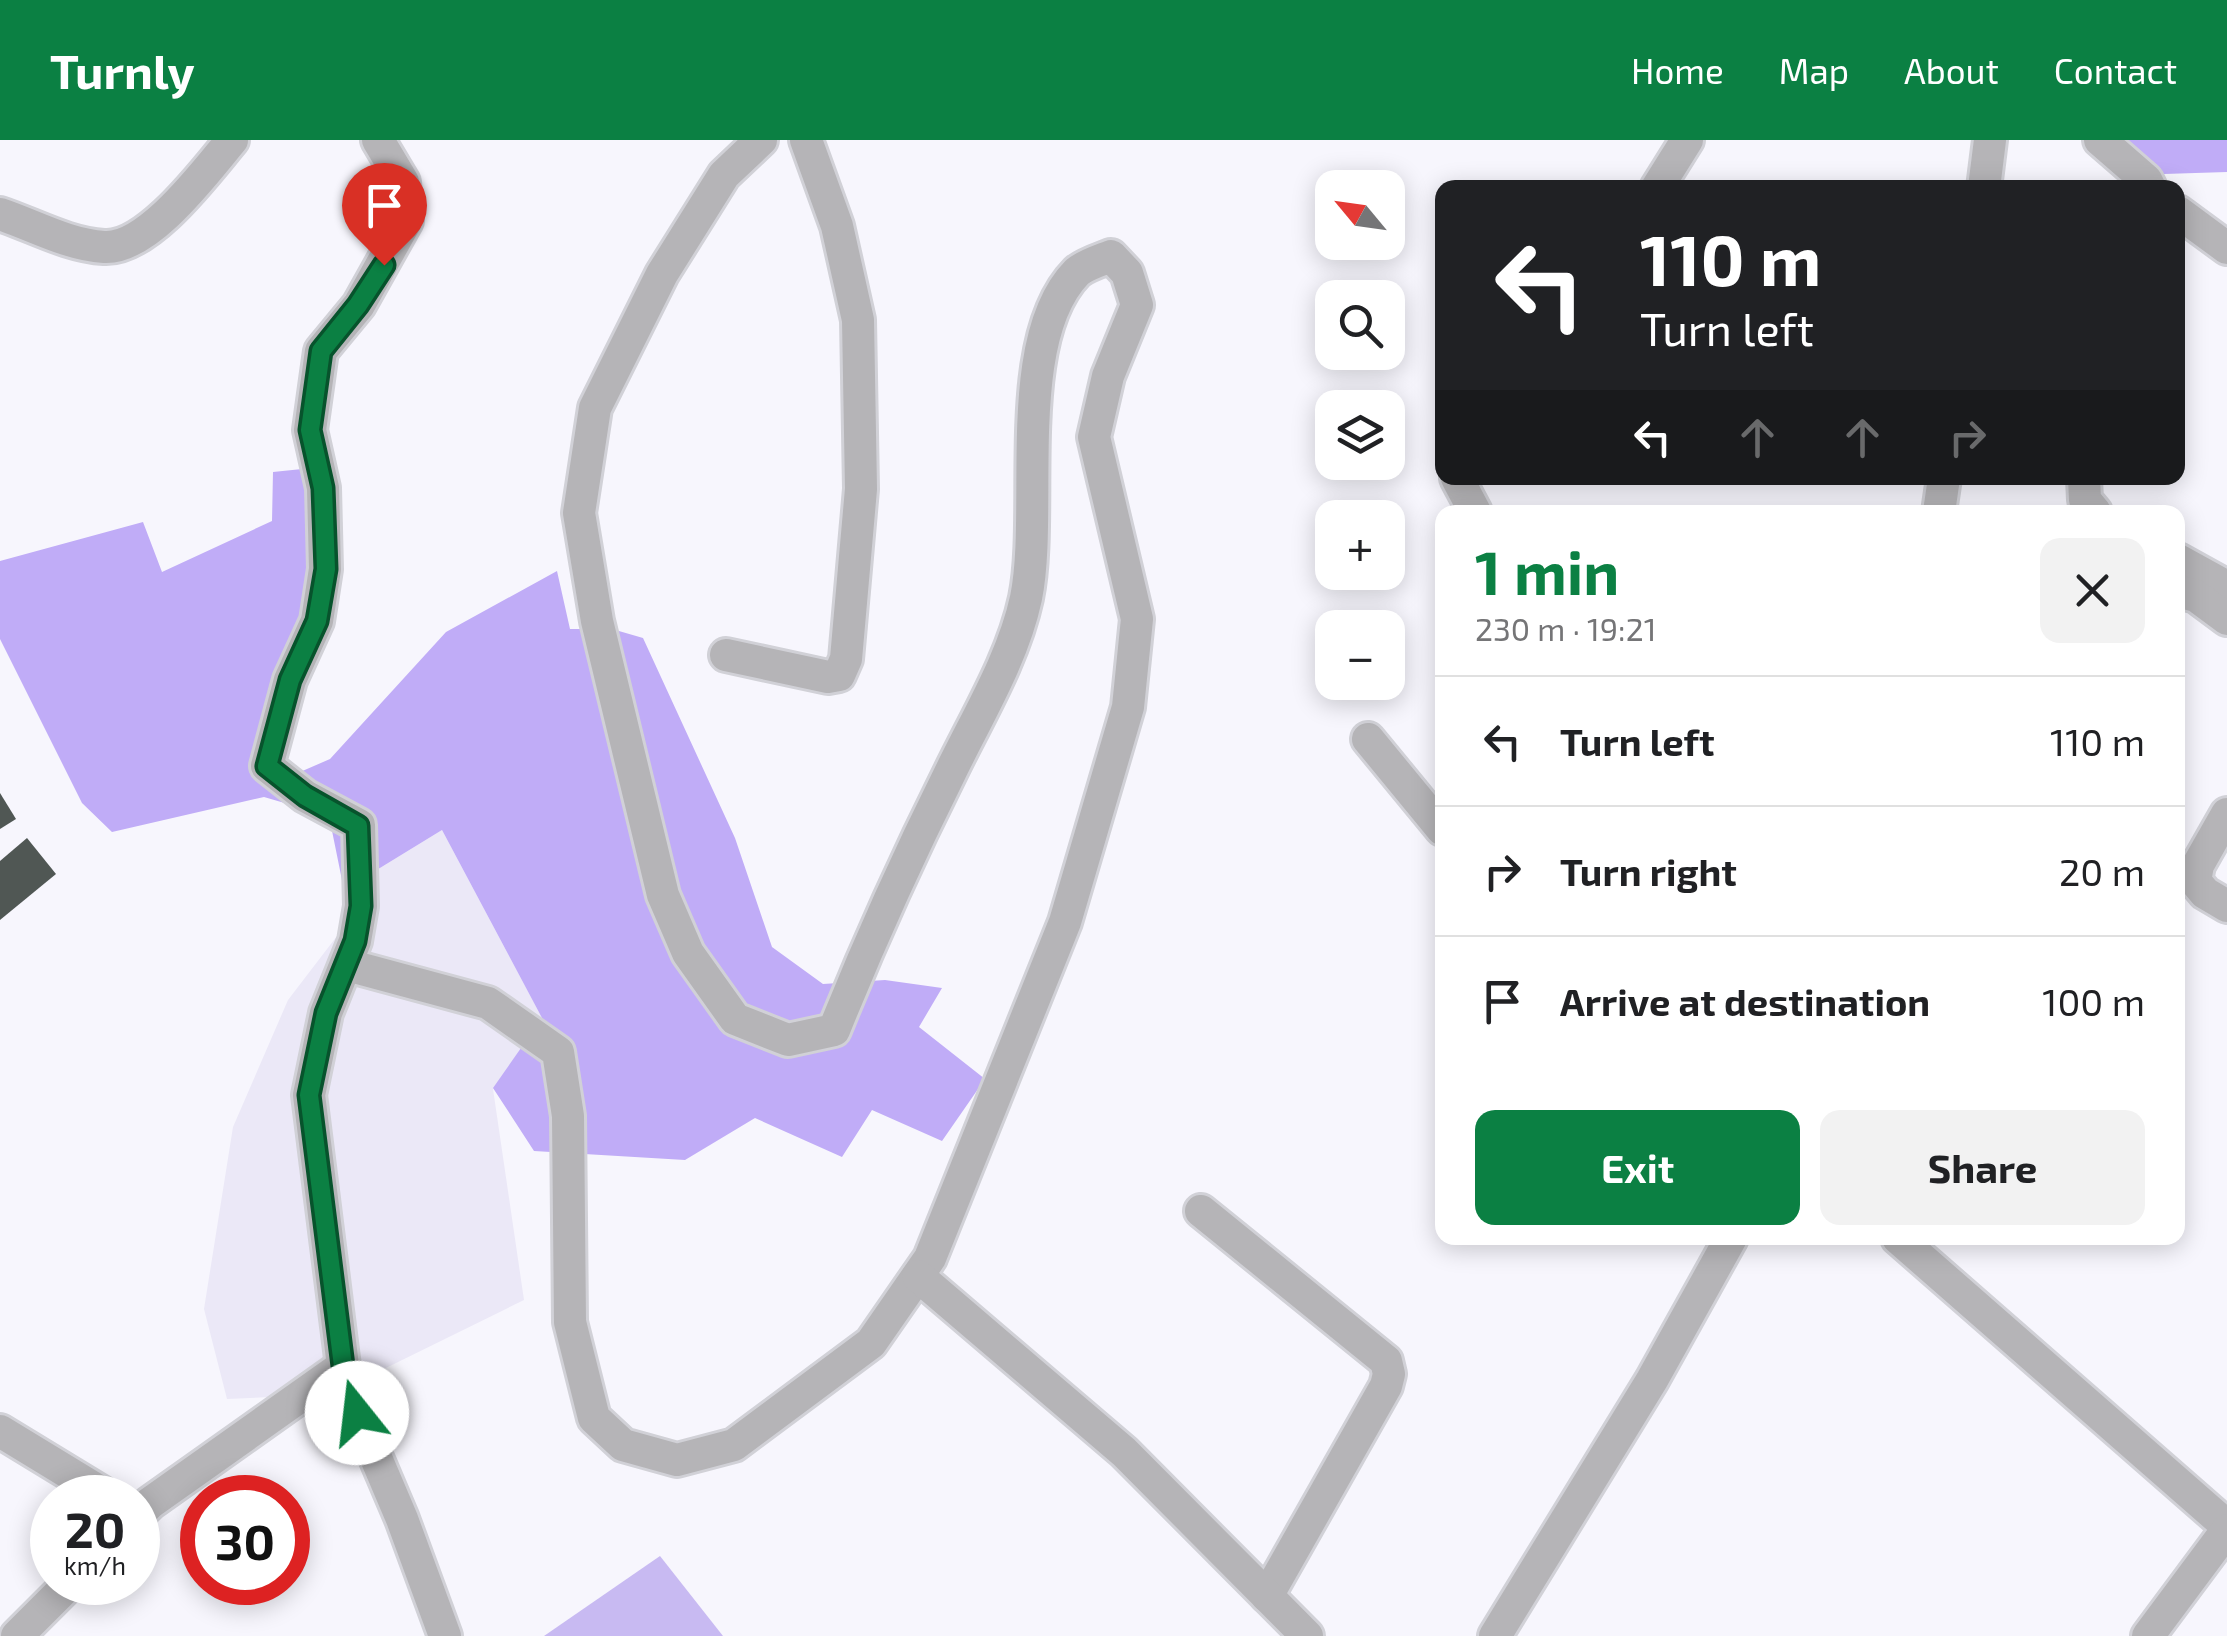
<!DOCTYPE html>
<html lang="en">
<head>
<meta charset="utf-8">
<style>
	:root { --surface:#fff; --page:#f2f2f2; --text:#202124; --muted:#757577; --line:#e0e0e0; --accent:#0b8043 }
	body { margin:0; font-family:"Exo 2",sans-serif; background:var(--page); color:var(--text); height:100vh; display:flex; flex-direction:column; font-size:38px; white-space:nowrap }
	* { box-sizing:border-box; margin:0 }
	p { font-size:32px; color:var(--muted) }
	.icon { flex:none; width:55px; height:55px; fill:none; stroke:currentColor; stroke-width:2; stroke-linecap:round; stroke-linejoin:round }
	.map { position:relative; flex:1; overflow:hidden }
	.side { position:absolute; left:1435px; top:365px; width:750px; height:740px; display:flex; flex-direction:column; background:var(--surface); border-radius:20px; box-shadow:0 5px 25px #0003 }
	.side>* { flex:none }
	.banner { position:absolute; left:1435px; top:40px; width:750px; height:305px; border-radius:20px; box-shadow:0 5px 25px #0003; background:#202124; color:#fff; overflow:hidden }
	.needle { width:65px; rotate:299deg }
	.fabs { position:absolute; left:1315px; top:30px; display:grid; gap:20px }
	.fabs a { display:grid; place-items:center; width:90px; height:90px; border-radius:20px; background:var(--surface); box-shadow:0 5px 25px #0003; font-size:50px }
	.speed { position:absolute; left:30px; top:1335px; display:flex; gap:20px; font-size:50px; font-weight:700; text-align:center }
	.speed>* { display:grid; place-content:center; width:130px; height:130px; border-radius:50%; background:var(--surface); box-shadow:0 5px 25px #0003; line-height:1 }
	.speed small { font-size:25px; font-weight:400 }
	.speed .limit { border:15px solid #d22; background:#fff; color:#111 }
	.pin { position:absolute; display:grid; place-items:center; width:85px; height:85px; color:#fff; margin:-102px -42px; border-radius:50% 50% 50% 0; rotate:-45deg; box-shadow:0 0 10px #0007 }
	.pin .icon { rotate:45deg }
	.me { position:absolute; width:110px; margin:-55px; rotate:344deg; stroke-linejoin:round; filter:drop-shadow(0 0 8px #0008) }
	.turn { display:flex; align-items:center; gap:35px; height:210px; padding:0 40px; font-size:45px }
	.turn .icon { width:130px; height:130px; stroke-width:2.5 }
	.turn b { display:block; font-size:70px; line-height:85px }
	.lanes { display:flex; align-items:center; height:95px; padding:0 40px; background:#0003; justify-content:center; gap:50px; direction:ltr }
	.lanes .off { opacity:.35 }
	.round { display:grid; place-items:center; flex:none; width:105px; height:105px; border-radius:20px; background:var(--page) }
	.summary { display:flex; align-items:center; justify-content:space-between; height:170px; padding:0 40px }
	h1 { font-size:60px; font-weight:700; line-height:75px; color:var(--accent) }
	.action { display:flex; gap:20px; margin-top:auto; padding:20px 40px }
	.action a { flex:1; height:115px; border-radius:20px; background:var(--accent); color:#fff; font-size:40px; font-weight:700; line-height:115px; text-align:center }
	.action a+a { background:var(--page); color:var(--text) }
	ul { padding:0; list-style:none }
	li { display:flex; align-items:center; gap:30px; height:130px; padding:0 40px; border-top:2px solid var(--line) }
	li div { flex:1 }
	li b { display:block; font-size:38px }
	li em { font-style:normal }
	header { display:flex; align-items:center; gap:60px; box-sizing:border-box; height:140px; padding:0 50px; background:var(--accent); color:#fff }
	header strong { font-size:48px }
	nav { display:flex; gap:55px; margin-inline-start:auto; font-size:35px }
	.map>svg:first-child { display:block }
	.built { fill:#ebe8f7 }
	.green { fill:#c8baf2 }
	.forest { fill:#c0acf7 }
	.building { fill:#505754 }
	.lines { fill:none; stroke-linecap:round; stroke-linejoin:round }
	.street-casing { stroke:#d1d1d7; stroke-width:38 }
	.street { stroke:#b5b4b7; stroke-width:32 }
	.route-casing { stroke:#07532c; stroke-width:25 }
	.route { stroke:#0b8043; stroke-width:18 }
</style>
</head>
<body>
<header>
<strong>Turnly</strong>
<nav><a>Home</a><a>Map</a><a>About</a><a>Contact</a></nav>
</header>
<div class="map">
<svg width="2227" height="1496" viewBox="0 0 2227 1496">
	<rect width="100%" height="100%" fill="#f7f6fd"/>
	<polygon class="built" points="442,690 542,878 493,949 524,1160 333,1254 227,1259 204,1169 233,987 288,860 350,779 344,750"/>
	<polygon class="green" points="660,1416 723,1496 544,1496"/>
	<g class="forest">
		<polygon points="2087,0 2227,0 2227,32 2164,34 2125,27"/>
		<polygon points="302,329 318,435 289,545 284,639 330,619 446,492 557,431 570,489 612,489 643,498 735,698 772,807 823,844 885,840 942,848 919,887 985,939 942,1001 872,970 842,1017 755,978 685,1020 534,1011 493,948 542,878 442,690 344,750 329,676 264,657 112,692 82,663 0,499 0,421 143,382 162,432 272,381 273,332"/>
	</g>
	<g class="building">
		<polygon points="0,653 16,679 0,689"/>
		<polygon points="27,698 56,734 0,780 0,721"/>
	</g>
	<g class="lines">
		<g class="street-casing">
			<g id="street">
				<polyline points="378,0 403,42 406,81 359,165 321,211 310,290 323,348 325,429 317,481 290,540 267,626 305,656 359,685 361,766 355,801 326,873 309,955 343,1226 357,1273 402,1379 445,1496"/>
				<polyline points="2100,0 2146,40 2150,48"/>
				<polyline points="1657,48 1687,0"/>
				<polyline points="1984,48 1990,0"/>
				<polyline points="2178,72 2227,108"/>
				<path d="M0,74C33,85 68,105 104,107C148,110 206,31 232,0"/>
				<polyline points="1457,338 1475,372"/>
				<polyline points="2084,338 2085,360 2095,372"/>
				<polyline points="1939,372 1944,338"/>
				<polyline points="2178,420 2227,447"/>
				<polyline points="2178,451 2196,456 2227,479"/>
				<polyline points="726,515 828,537 839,535 846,519 861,349 858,180 837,86 806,0"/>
				<polyline points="1368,599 1442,689"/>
				<polyline points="2227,674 2198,725 2195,741 2205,753 2227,766"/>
				<path d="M347,825L488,863L558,912L568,976L570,1182L594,1278L623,1305L677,1320L734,1305L871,1203L930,1118L1065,782L1128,567L1137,479L1094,297L1108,236L1137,165L1127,133L1111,116C1101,120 1085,125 1077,132C1010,200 1044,371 1026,458C1013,519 977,577 950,633C908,717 869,803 834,890L788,900L735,879L688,813L663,755L597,481L579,373L595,268L662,134L724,35L761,0"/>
				<polyline points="1201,1071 1386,1221 1389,1234 1386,1246 1267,1456"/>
				<polyline points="1898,1098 2227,1386"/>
				<polyline points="918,1136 1124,1312 1307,1496"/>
				<polyline points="0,1291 110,1358"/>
				<polyline points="138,1375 150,1363 343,1226"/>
				<polyline points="17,1496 71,1442"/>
				<polyline points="1495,1496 1652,1240 1731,1098"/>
				<polyline points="2148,1496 2227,1390"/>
			</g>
		</g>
		<use href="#street" class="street"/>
	</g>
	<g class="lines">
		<g class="route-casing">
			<polyline id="route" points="357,1273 343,1226 309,955 326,873 355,801 361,766 358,686 305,656 267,626 290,540 317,481 326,429 323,348 310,290 321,211 358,165 384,125"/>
		</g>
		<use href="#route" class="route"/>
	</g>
</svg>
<div class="fabs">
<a><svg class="needle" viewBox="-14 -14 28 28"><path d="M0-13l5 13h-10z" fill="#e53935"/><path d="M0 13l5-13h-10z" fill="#757577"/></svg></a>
<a><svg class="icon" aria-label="search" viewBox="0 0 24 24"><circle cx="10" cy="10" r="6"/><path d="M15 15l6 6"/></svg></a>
<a><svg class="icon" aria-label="layers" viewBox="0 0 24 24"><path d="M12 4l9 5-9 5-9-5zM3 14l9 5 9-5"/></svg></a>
<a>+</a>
<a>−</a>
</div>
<div class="speed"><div>20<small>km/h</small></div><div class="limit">30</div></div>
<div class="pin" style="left:384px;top:125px;background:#d93025"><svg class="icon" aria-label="arrive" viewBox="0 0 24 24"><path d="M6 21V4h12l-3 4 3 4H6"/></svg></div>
<svg class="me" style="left:357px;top:1273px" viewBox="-20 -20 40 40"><circle r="19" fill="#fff"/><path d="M0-13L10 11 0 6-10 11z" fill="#0b8043"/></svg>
<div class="banner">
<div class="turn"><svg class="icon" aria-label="left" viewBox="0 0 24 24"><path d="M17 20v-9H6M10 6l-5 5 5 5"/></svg><div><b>110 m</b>Turn left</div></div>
<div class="lanes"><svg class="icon" aria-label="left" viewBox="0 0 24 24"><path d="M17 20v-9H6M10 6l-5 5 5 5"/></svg><svg class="icon off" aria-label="ahead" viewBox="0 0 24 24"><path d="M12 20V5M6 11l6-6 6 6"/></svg><svg class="icon off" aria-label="ahead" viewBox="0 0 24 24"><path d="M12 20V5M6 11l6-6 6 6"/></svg><svg class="icon off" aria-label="right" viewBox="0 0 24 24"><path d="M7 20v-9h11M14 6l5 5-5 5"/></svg></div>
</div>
<section class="side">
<div class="summary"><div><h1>1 min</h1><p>230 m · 19:21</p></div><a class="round"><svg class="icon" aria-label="close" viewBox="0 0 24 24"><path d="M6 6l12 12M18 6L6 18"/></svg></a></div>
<ul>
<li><svg class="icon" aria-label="left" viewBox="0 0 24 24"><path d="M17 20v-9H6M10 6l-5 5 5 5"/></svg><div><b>Turn left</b></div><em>110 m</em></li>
<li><svg class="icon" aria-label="right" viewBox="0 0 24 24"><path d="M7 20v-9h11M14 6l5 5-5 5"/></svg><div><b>Turn right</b></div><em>20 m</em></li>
<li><svg class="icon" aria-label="arrive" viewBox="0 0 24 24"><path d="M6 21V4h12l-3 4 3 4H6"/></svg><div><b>Arrive at destination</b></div><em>100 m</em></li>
</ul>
<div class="action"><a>Exit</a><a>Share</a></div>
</section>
</div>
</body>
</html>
